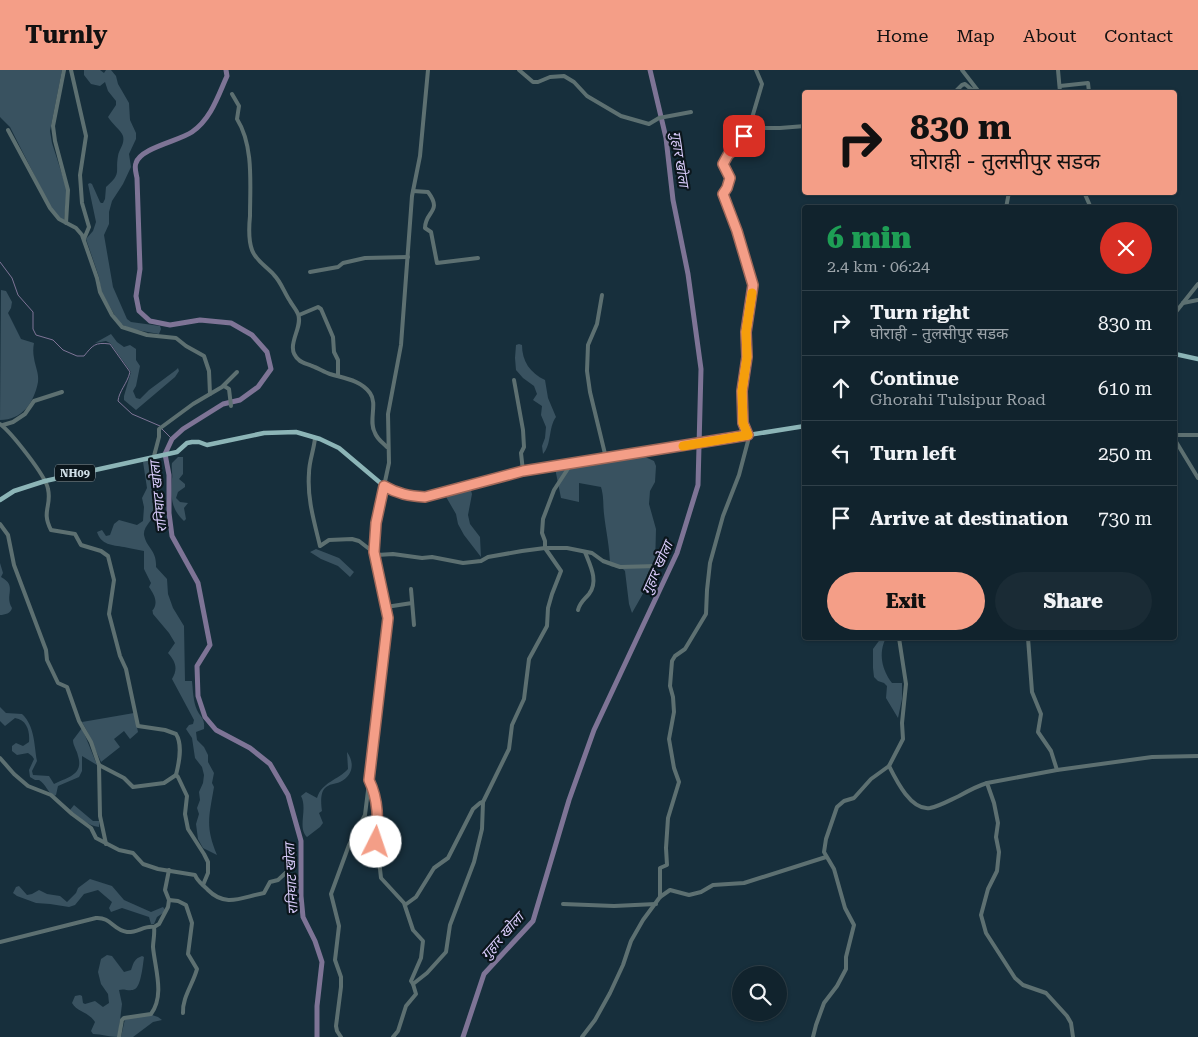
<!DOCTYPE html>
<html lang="en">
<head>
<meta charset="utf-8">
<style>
	:root { --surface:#11232d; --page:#1a2b35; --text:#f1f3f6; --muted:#9ca4aa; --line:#304049; --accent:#f49e87 }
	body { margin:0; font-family:"Roboto Serif","Noto Sans Devanagari",serif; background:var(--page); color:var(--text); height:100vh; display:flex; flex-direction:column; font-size:19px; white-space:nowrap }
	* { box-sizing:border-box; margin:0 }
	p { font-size:16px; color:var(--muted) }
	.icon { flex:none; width:28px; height:28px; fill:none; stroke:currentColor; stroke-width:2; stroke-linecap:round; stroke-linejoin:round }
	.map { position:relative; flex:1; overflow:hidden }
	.panel { position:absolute; left:802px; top:135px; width:375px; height:435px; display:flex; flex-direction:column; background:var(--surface); border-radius:5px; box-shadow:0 1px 4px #0004,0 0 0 1px var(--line) }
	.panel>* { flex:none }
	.banner { position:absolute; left:802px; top:20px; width:375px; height:105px; border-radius:5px; box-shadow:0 1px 4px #0004,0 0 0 1px var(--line); background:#f49e87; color:#111; overflow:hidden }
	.tools { position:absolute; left:732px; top:896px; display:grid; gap:10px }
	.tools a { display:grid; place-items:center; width:55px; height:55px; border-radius:50%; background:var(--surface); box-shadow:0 1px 4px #0004,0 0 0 1px var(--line); font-size:25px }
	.pin { position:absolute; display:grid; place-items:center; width:42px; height:42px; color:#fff; margin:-21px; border-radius:10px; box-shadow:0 2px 8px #0006 }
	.me { position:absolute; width:55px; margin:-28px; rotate:4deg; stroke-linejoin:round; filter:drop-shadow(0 0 4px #0008) }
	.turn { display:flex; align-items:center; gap:18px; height:105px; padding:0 25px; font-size:22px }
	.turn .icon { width:65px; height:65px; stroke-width:2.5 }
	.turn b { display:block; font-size:35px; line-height:42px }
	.round { display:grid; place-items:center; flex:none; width:52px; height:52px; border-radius:26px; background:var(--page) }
	.overview { display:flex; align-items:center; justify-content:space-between; height:85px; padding:0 25px }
	h1 { font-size:30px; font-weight:800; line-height:38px; color:#1e9e55 }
	.primary-button { display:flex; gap:10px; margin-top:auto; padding:10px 25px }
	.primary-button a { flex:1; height:58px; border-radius:30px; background:var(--accent); color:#111; font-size:20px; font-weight:800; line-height:58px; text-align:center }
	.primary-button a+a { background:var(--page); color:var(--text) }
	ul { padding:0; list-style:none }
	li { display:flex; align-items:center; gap:15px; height:65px; padding:0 25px; border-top:1px solid var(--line) }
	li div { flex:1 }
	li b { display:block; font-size:19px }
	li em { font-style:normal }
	header { display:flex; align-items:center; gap:30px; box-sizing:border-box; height:70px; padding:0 25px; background:var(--accent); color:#111 }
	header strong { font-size:24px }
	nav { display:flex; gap:28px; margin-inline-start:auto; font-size:18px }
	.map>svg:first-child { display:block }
	.green { fill:#395260 }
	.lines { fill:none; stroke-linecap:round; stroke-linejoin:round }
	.stream { stroke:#7e7496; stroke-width:1 }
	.river { stroke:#7e7496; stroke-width:5 }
	.minor { stroke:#5d7071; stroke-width:4 }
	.major { stroke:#8cb5b7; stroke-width:4.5 }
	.route-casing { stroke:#9f6758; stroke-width:12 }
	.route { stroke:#f49e87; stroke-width:9 }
	.slow { stroke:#f59e0b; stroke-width:9 }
	.labels { text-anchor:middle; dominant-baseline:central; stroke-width:4.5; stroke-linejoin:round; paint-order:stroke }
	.shield { fill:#0b161c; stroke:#94a2a9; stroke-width:1 }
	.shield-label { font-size:11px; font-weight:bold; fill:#cfdee6 }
	.water-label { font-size:14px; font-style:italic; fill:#d9cbfa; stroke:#0b161c }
</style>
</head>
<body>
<header>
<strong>Turnly</strong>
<nav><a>Home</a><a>Map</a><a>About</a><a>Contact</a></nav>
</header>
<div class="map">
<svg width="1198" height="967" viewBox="0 0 1198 967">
	<rect width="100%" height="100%" fill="#172f3c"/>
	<g class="green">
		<polygon points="0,0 62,0 50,61 52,73 67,120 64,151 59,148 50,136 10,57 0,47"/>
		<path d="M84,0H100L104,3L106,0H111L116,6L118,14L129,33L130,50L136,63V69L129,84L131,97L123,114L112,131L109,142V154L104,165L113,217L127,249L131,252L160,256L161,259L159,264L131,259L119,253L101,221L99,207L86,169L93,161L96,152L88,114L90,113L92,114L100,132L101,133H103L105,129L106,117C122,103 115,103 118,86C119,79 125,74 123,66C121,60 112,54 108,47L116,35V31L108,21L105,12L100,16L91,14L84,5Z"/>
		<path d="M1,220L6,221L12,232L11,238L8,243L21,269L34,273C33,278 33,283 34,288C35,296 39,303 38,312C34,333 22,350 0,350Z"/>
		<polygon points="111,264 117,272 124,277 130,275 136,279 136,290 140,296 136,316 133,321 136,328 140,329 149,320 176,300 178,298 179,301 175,307 136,340 124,330 124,326 131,302 110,273 106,271 95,273"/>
		<path d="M519,274L522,275C522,291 530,303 545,310L548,328L556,347C548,358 552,374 543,384L542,376L545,368L546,357L541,345L542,336L533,330L537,324L534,316L523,308L516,300L515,288L516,275Z"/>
		<path d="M641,385L654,391L656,396L655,412L650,421L649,434L656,459L655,497L649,513L632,543L629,534L625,501L623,499L610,496C610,478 606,462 604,444C603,435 604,427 601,417L579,413V432L561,428L555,398Z"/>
		<path d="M178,387H183V404L179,409L185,414V417L178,422L176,428L180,432L188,433L184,438L186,449L184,451C170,438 171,426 172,409C173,404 171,398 172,393Z"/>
		<path d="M149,390C165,400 159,414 156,429C155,433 158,437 157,441C154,449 143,456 144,465C147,479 157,480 156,497L167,509L168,524L173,538L184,556L185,611H192C193,620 193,631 197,640C201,648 205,648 204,659L196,662L197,670L204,677L208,685V692L214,703L212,713L214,717C209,747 205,756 217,785L203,778L198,769L196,754L199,744L197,738L200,730L199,722L203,713L204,705L202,697L195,688L192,668L186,659L189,655L193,654L194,650L172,609C178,599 176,592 168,583L175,573L169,563L153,544C152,536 152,544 155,536C157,529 153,523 149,517L151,513L144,499V481C137,480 130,478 124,477C112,475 101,475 97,462L102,460L106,466L110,465L114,454L119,450L137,455L143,451L144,437L142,428L147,418L143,392Z"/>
		<polygon points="470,417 472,424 468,445 470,454 480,467 481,487 464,465 458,454 456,444 445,425"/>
		<polygon points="316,479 339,488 354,502 350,507 338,496 321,489 310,482"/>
		<path d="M0,493L3,503L1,507C18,516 4,525 12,538C11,543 5,545 0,545Z"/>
		<path d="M881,568H886C878,583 882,600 892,613H902V629L898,648L886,628L887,616L884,613L878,611L874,607L873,598V579Z"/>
		<path d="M0,637L6,643L22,644C35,656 34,675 37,691L32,701L33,705L49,706L54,714C67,707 84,705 78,686C77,680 73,676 73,670L82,658L97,695L82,686V701L79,707L58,716L56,725L54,726C47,722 46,714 39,710H35L30,707L29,700L34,689L32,686L28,683L17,685L12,681V676L16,673L23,676L29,672C30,661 27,650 15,648L5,656L0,651Z"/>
		<polygon points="134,643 138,662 130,669 124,661 114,669 120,677 101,692 87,661 82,652"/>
		<path d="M347,682C355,693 353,706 340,712C335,714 329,714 325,718C320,723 321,734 322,741L319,743L323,753L320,757L307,767C297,758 308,739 301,726L306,722L317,728C322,712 338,710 348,699Z"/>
		<path d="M74,735L93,751H99V757C89,756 77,747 70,740Z"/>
		<polygon points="90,809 112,816 124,830 151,842 163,837 166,841 157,847 154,854 151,854 149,847 122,838 111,842 109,838 112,832 98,820 84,824 75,835 69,837 50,834 36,833 17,826 13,823 16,817 19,816 27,825 32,824 39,820 47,824 60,826 67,832 76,823 78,818"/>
		<path d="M107,885L112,886L124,902L131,900C134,892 134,889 142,886L144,887C143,894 141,916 135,919C130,922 124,918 119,920L122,934L118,967C108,967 102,964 93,964L91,961L95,952C89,942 77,942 72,933L75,926L80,925L82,926L83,933L85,934L95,931L103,937L109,933L108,924L101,914L98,902L101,889Z"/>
		<polygon points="152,945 158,947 162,950 153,952 133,967 121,967 125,949"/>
	</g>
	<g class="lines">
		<g class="stream">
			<path d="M0,192L12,208L18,225L33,242V259L36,265L53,270L63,280L77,286H84C93,275 95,272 110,274L130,302C127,314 119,321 118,331L132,344L160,356"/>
			<polyline points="162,359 172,369"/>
		</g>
		<g class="river">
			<path d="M226,0L227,6C218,26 211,49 192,62C179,71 140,78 136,93C134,97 136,103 137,108L140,199L136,226L139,241L150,251L170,255L200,250L231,253L252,265L267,282L271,299L258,317L240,330L223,334L183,359L172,369L165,384L169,405V443L172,466L198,513L210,575L197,596L198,626L205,647L216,660L250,678L270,694L288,725L301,771V826L303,847L315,871L322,892L317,936V967"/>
			<polyline points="463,967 484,904 533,851 569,730 594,660 677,483 698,415 701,299 688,204 673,130 666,68 650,0"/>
		</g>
		<g class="minor">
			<polyline points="64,0 53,56 55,71 68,120 66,153"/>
			<polyline points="71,0 86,66 80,105 82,133 89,157 84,169"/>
			<polyline points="519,0 533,12 538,12 550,7 564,6 574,12 587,26 621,46 649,54 659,48 691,42"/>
			<polyline points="962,0 979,22"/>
			<polyline points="1058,0 1060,22"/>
			<polyline points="1060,16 1088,13 1089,22"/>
			<polyline points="955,22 962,15 965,14 972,20 976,19"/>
			<path d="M232,24L239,36L237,49C254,76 250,115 250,146C249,156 248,169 252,180C256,191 266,196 274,205C281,212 284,222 290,231C292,235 296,239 298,244C304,258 283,277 299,290C302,293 308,294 312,296C318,298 324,302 330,304C343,308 361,310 370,323C378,334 368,351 375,363C377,369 383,373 387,377"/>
			<polyline points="749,58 762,14 756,0"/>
			<polyline points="8,60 50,138 59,149 76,158 82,165 97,208 100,222 112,245 122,257 147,265 176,268 186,276 204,286 209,301 210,324 193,334 159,359 159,367 154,386"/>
			<path d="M413,121L428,122C443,142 425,141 425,158L431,162L437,193L478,188"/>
			<polyline points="1084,122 1091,138"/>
			<polyline points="1006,138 1009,122"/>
			<polyline points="310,202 338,197 343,193 365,188 408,187"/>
			<polyline points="602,225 597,254 588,275 587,301 590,322 606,388"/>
			<polyline points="1183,233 1198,230"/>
			<polyline points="1175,243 1198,214"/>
			<polyline points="299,245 318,237 321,239 333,267 334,282 338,290 338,306"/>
			<polyline points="514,310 523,360 524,377 521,383 523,401"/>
			<polyline points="224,316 229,319 231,336"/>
			<polyline points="210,324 222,317 237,302"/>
			<path d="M0,354C11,362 46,406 48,419C52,436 41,441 51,460L75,464L81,475L101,481L108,486L114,510L109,544L120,586L126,599L138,656L165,660L176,664C183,675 179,693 176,705"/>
			<polyline points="3,355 13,352 25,344 34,331 62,322"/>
			<polyline points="1175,365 1198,365"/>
			<path d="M315,368C314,380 309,391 309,403C307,428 314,451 320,476L329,470L352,469L359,471L377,485L393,484L422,488L432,487L463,493L481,491L488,487L522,481L545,478H567L592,483L603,491L620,497L657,496"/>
			<polyline points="1175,370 1198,408"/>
			<polyline points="0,454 8,465 14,495 46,580 47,590 58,613 67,617 79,651 91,672 99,695 100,746 106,774"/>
			<polyline points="411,519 414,555"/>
			<polyline points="386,537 412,533"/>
			<path d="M578,540C580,532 584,530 589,524C599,511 590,495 585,482"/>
			<polyline points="1028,568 1032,622 1041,644 1038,662 1051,681 1057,700 987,713 994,733 998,753 996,767 999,782 997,801 988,819 981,845 986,863 1015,908 1023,915 1046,923 1067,946 1071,953 1073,967"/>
			<path d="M0,688L14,704L28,716L51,725L72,744L91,758L96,768L119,780L133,783L143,794L158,799L195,805C198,812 202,814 208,820C226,838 242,827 264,823L270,812L278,810L292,797"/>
			<polyline points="99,695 124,708 133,717 164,713 176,705 178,707 187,726 185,744 188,759 204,784 208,792 208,803 203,815"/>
			<path d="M889,696C896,710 911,741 930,738C940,736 950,730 959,726C968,721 977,716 987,713"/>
			<polyline points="1057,700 1152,687 1198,686"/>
			<polyline points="369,710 375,725 378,741 376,772 380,778 379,790 381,808 404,833 413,860 423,871 421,888 411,911 413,914"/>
			<polyline points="660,827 670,820 689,825 701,822 713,815 744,813 826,787"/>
			<path d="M169,830L178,831L186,835L192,853L188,884L197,899C193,914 182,928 183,943"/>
			<polyline points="563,834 614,836 656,834"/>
			<polyline points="405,835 416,827 434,798 448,788 473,739 480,733 483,732"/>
			<polyline points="154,857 159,854 168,837 169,830 165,820 169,800"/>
			<path d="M0,872L96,848C111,847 113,860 127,862C137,863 145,855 154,857C155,864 153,871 153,877C155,899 165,925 151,944L124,948L122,950L119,967"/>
			<polyline points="341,967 337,961 336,956 341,917 341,907 335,890 339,856 331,824 349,775 365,745 384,591 388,548 374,482 376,453 389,393 388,344 401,275 412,126 420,86 428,0"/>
			<polyline points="393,967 398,961 406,936 416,924 413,914 427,903 446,882 450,855 474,792 482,759 483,732 509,679 512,655 524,629 529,589 547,556 548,538 552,524 561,501 545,478 545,471 542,463 543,449 554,420 571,394"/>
			<polyline points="582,967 595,950 610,923 623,895 631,871 643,850 660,827 660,798 667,795 666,778 668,748 679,712 674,698 669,669 674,642 673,627 670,616 672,591 675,586 685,579 706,544 707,520 710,493 723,446 739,405 748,371 748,365 743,353 742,321 747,287 746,262 753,215 737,161 723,125 727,118 730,108 723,94 728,85 743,72 744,66 749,58 780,58 805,56"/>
			<polyline points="813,967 816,955 824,933 837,916 846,899 846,887 854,855 845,838 834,799 824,782 826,769 837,737 844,731 854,728 871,709 889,696 903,669 902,653 906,614 899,568"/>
		</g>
		<g class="major">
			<polyline points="1175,284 1198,289"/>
			<polyline points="0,430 14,421 45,411 177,382 187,373 192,372 199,372 207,375 264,363 296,362 320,369 339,378 384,416 394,422 410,426 425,427 523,401 805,356"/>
		</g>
	</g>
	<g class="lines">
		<g class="route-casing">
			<path id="route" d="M376,772C378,750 379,731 369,710L388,548L374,482L376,453L384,416C398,424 409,426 425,427L523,401L748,365L743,353L742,321L747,287L746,262L753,215L737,161L723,124L727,118L730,108L723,94L728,85L743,72L744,66"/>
		</g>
		<use href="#route" class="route"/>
		<polyline class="slow" points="683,376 748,365 743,353 742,321 747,287 746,262 752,223"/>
	</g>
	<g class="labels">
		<rect class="shield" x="55" y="394.5" width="40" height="17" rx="4"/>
		<g class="shield-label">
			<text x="75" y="403">NH09</text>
		</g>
		<g class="water-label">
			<text transform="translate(680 89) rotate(81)">गुहार खोला</text>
			<text transform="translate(158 427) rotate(-96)">रानिघाट खोला</text>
			<text transform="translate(657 498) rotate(-66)">गुहार खोला</text>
			<text transform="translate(291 809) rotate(-93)">रानिघाट खोला</text>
			<text transform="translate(502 866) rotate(-49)">गुहार खोला</text>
		</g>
	</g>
</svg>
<div class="tools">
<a><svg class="icon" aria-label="search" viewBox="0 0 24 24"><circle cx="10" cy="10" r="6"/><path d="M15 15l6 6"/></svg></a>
</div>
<div class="pin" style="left:744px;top:66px;background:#d93025"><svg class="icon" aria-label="arrive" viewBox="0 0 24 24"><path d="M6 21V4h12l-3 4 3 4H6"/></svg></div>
<svg class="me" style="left:376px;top:772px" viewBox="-20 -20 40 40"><circle r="19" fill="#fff"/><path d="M0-13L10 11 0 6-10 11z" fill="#f49e87"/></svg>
<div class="banner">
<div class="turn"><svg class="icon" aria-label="right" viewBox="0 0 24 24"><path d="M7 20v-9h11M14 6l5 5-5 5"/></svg><div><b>830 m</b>घोराही - तुलसीपुर सडक</div></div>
</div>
<section class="panel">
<div class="overview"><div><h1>6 min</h1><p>2.4 km · 06:24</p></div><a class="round" style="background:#d93025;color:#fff"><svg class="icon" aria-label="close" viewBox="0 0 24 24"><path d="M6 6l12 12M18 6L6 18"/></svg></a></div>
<ul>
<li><svg class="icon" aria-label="right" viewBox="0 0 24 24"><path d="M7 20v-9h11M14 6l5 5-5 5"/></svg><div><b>Turn right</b><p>घोराही - तुलसीपुर सडक</p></div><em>830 m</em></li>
<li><svg class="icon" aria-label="ahead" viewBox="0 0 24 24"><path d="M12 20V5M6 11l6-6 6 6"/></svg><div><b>Continue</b><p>Ghorahi Tulsipur Road</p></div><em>610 m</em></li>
<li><svg class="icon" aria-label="left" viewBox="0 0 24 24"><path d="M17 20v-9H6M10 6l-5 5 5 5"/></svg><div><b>Turn left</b></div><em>250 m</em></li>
<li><svg class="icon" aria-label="arrive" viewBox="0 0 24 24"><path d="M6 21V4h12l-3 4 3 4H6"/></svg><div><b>Arrive at destination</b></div><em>730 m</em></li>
</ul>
<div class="primary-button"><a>Exit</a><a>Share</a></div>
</section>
</div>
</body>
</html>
